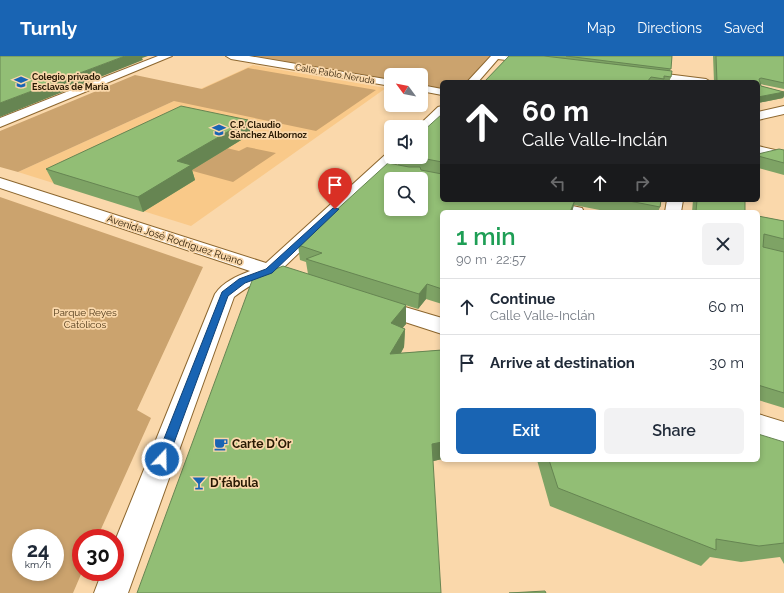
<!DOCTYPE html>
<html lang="en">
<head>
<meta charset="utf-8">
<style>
	:root { --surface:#fff; --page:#f2f2f3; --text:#1f2937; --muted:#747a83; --line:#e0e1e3; --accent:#1964b3 }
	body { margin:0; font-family:Raleway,sans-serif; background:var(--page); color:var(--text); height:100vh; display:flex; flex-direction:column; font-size:15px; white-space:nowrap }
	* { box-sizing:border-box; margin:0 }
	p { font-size:13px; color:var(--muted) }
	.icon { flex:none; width:22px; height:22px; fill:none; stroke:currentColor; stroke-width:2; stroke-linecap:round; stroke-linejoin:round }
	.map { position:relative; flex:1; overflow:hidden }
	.side { position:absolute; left:440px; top:154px; width:320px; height:252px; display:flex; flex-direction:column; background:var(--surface); border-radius:6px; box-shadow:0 2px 6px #0003 }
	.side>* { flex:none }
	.hud { position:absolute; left:440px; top:24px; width:320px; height:122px; border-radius:6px; box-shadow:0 2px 6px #0003; background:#202124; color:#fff; overflow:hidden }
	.needle { width:26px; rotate:302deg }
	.controls { position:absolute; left:384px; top:12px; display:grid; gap:8px }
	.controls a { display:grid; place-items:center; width:44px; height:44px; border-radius:6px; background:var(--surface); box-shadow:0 2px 6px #0003; font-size:20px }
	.speed { position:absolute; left:12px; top:473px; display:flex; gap:8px; font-size:20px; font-weight:700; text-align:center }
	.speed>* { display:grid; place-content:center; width:52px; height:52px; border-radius:50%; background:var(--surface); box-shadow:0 2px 6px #0003; line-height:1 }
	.speed small { font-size:10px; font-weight:400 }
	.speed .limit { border:6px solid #d22; background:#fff; color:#111 }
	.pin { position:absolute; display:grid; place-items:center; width:34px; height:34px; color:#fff; margin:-41px -17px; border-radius:50% 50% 50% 0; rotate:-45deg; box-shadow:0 0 4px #0007 }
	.pin .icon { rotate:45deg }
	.me { position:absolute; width:44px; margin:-22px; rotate:21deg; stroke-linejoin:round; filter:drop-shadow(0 0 3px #0008) }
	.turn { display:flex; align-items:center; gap:14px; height:84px; padding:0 16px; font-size:18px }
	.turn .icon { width:52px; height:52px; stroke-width:2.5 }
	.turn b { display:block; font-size:28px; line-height:34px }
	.lanes { display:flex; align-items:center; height:38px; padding:0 16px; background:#0003; justify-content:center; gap:20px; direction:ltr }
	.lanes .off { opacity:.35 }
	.round { display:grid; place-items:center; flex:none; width:42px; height:42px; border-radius:6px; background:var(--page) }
	.headline { display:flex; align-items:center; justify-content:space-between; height:68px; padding:0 16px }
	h1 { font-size:24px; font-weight:600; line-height:30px; color:#1e9e55 }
	.cta { display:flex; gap:8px; margin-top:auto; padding:8px 16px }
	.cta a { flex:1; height:46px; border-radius:6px; background:var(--accent); color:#fff; font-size:16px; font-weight:600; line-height:46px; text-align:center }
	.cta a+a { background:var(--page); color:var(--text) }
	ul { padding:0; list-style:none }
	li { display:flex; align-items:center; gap:12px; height:56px; padding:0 16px; border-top:1px solid var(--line) }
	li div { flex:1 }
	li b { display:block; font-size:15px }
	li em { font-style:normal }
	header { display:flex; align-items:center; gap:24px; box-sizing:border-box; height:56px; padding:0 20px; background:var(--accent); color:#fff }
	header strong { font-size:19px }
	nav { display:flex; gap:22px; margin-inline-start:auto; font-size:14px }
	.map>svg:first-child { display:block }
	.built { fill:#f9c989 }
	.green { fill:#cba36e; fill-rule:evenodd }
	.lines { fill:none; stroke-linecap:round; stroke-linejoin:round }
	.minor-casing { stroke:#8c662e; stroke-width:2 }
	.minor { fill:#fff; fill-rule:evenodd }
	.wall { fill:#7ea365 }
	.shaded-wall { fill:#668552 }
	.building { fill:#92be75; stroke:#668552; fill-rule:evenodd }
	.route { fill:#1964b3; stroke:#104174 }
	.labels { text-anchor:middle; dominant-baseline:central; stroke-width:3.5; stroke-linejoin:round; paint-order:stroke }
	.far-street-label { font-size:9px; fill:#281903; stroke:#fad8ab }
	.far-poi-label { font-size:9px; font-weight:bold; fill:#281903; stroke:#fad8ab; text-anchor:start }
	.street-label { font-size:10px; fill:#281903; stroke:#fad8ab }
	.park-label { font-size:10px; fill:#4c3616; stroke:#fad8ab }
	.near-poi-label { font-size:12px; font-weight:bold; fill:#281903; stroke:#fad8ab; text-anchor:start }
</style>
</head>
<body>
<header>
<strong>Turnly</strong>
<nav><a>Map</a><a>Directions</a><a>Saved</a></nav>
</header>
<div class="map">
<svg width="784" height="537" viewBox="0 0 784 537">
	<rect width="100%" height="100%" fill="#fad8ab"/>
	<polygon class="built" points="253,9 386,32 191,170 18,116"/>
	<g class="green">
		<polygon points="231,0 496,0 472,26 442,26 442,36 421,32 421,19 391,19 391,27"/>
		<polygon points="248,12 376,34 316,75 174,45 18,116 0,111 0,75 135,19 202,33"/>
		<polygon points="152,74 239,95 247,91 276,97 233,126 112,93"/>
		<path d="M0,141L203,211L137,354L151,362L97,482H81L82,516L73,537H0ZM21,482H55V516H21Z"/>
	</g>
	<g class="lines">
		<g class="minor-casing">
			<g id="minor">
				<polygon points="158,0 172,0 0,71 0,62"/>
				<polygon points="226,0 249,0 391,24 391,30 231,3"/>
				<path d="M491,0C502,0 534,0 541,5L536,8L498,3L478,26H467Z"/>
				<polygon points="642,15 706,23 711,26 680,26 638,20 637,18"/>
				<polygon points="421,29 442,33 442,39 421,35"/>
				<polygon points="442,50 442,61 426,77 421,78 421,71 417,71 438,51"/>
				<polygon points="784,50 784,58 758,64 758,56"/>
				<polygon points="758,90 784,96 784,104 758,98"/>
				<path d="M391,97V101H398L396,104L281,214L283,216L280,220C259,225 252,227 234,241L128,537H94L102,516H115V485L215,238C223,226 237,220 250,215L0,132V122L266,207L386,98Z"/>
				<polygon points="514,144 544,144 582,152 584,156 554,156 516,147"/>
				<polygon points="667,144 683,144 681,156 665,156"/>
				<polygon points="378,243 442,262 442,278 371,255 367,250 371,245"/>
				<polygon points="758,358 784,366 784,388 758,380"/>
			</g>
		</g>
		<use href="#minor" class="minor"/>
	</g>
	<g class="wall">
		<polygon points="509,0 672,0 670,15 671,21 669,26 484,26"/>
		<polygon points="713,0 784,0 784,33 760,28 761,30 784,36 784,40 783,42 758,47 758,26 714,26"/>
		<polygon points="442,58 442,144 661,144 660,151 658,156 610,156 574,149 572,156 442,156 442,248 426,243 418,253 316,221 406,249 406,268 402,272 405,273 404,291 401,297 442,294 442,403 433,405 308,218 306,206 300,204 298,189 398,109 398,101 421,101"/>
		<polygon points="251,78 192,114 195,124 143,156 54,128 46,113"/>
		<polygon points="784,94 784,119 758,112 758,98"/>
		<polygon points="693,144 745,144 745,156 692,156"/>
		<polygon points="758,160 784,165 784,196 763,191 784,196 784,352 758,344"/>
		<polygon points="784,386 784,508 780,501 741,506 710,501 701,510 550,450 537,404 758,404"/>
	</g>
	<g class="shaded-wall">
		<polygon points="125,0 148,0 142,2 143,4 0,61 0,47"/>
		<polygon points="784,36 784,40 783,42 758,47 758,41"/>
		<polygon points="248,64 251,78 192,114 195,124 143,156 138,141 177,105"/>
		<polygon points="575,144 572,156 570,156"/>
		<polygon points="427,228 426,243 418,253 419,238"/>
		<polygon points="406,249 406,268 391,286 391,267"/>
		<polygon points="405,273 404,291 390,316 390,298"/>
		<polygon points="442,386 442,403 430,406 432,388"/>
	</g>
	<g class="building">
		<polygon points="0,0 125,0 0,47"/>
		<polygon points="509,0 544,0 672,15 671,21 664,20 664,23 651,21 647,26 484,26"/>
		<polygon points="566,0 672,0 671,13"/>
		<polygon points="716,0 784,0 784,27 761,22 759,23 761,30 784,36 758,41 758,26 717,26"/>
		<polygon points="181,50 248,64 177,105 191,109 138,141 46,113"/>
		<polygon points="442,58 442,106 416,101 421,101 421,77"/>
		<polygon points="779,93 784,94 784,107 758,100 758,98"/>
		<path d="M388,107L409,111H420L421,114L442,118V144H575L570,156H442V233L427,228L419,238L306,203L322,197L298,189ZM391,123H421V153H391Z"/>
		<polygon points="624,144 661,144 660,151"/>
		<polygon points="697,144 745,144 745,156 696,156"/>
		<polygon points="758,160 784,165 784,183 764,178 763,191 784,196 784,337 758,329"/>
		<polygon points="283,210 406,249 391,267 405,273 390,298 442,294 442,386 432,388 441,537 137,537 253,222"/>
		<polygon points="758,378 784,386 784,487 759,490 716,483 716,494 558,432 549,404 758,404"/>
		<polygon points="545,535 546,537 509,537"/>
	</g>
	<polygon class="route" points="333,152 339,153 272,217 245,227 228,240 168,403 166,406 162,408 158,406 156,403 222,236 239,223 266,213"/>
	<defs>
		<g id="school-bare" transform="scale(1.08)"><path d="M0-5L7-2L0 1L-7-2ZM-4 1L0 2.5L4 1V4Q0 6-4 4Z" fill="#1964b3" stroke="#fad8ab" stroke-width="2.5" paint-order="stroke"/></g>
		<g id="university-bare" transform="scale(1.08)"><path d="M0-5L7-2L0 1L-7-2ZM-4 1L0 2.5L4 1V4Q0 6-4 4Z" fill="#1964b3" stroke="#fad8ab" stroke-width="2.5" paint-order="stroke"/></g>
		<g id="cafe-bare" transform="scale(1.08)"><path d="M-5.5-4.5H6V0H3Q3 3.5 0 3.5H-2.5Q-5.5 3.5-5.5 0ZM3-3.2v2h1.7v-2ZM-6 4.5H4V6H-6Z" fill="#1964b3" stroke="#fad8ab" stroke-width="2.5" paint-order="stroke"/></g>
		<g id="bar-bare" transform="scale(1.08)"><path d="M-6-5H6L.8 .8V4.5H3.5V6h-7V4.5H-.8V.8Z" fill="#1964b3" stroke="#fad8ab" stroke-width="2.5" paint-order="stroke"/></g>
	</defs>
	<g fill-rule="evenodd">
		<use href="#school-bare" x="21" y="26"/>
		<use href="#university-bare" x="219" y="74"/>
		<use href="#cafe-bare" x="221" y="388"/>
		<use href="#bar-bare" x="199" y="427"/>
	</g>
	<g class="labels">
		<g class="far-street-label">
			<text transform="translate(335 18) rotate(10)">Calle Pablo Neruda</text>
		</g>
		<g class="far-poi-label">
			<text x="32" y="21">Colegio privado<tspan x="32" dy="10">Esclavas de María</tspan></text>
			<text x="230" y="69">C.P. Claudio<tspan x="230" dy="10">Sánchez Albornoz</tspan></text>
		</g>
		<g class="street-label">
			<text transform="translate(175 184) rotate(18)">Avenida José Rodríguez Ruano</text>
		</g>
		<g class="park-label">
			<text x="85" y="256">Parque Reyes<tspan x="85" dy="12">Católicos</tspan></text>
		</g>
		<g class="near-poi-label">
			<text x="232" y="388">Carte D'Or</text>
			<text x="210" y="427">D'fábula</text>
		</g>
	</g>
</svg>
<div class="controls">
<a><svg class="needle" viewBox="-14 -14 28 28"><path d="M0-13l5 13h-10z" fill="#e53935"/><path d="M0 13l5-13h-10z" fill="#747a83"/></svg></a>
<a><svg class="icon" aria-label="sound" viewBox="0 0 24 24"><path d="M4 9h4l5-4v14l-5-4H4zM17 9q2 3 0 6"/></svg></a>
<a><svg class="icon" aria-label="search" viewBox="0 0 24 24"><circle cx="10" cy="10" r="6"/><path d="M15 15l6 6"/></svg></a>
</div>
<div class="speed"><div>24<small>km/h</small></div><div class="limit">30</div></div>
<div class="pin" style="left:335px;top:153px;background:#d93025"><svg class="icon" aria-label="arrive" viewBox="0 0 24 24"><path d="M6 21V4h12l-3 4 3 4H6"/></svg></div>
<svg class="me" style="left:162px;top:403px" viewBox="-20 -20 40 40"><circle r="17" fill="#1964b3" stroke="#fff" stroke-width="3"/><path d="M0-11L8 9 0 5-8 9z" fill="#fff"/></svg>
<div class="hud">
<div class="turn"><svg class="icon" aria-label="ahead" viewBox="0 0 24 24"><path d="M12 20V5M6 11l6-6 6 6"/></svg><div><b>60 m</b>Calle Valle-Inclán</div></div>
<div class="lanes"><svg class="icon off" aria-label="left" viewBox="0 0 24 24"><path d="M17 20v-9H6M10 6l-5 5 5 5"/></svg><svg class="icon" aria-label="ahead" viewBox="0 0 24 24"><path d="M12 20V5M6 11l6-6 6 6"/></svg><svg class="icon off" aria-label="right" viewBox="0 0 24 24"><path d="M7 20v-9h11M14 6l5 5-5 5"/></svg></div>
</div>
<section class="side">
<div class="headline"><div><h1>1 min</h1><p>90 m · 22:57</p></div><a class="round"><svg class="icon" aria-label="close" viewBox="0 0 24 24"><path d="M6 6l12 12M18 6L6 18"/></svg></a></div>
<ul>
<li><svg class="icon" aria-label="ahead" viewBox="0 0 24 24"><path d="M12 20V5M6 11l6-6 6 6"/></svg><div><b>Continue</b><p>Calle Valle-Inclán</p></div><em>60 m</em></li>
<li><svg class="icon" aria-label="arrive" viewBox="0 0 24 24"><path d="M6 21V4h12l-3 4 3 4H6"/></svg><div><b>Arrive at destination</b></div><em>30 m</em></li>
</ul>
<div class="cta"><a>Exit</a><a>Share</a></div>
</section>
</div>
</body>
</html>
